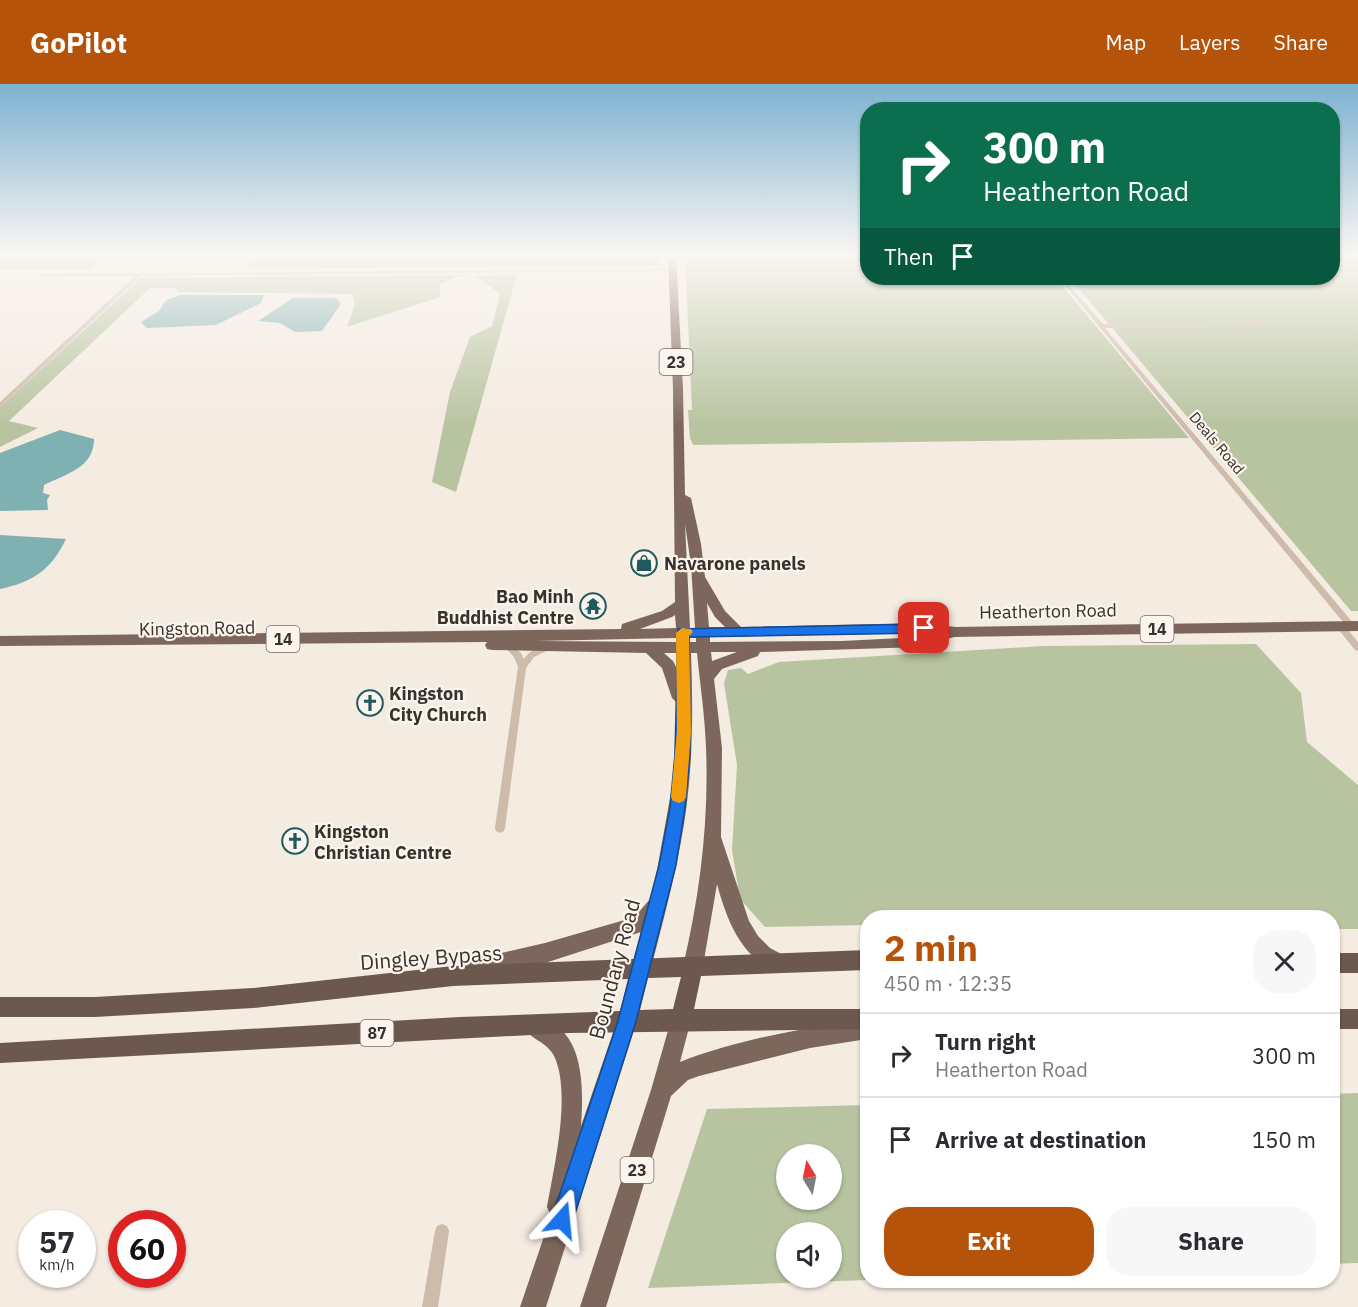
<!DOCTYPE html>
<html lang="en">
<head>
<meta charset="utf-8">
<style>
	:root { --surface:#fff; --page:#f7f7f7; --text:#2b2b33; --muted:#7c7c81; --line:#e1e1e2; --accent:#b45309 }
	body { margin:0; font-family:"IBM Plex Sans",sans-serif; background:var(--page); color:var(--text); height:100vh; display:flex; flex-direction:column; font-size:22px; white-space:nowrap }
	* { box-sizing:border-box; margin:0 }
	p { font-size:20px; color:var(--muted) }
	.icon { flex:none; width:33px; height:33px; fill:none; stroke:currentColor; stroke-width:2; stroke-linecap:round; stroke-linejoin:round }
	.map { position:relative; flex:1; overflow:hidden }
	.side { position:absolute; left:860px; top:826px; width:480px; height:378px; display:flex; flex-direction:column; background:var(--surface); border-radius:24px; box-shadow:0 2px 4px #0004 }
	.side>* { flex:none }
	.top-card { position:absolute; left:860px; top:18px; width:480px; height:183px; border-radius:24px; box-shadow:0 2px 4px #0004; background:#0b6e4f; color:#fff; overflow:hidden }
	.needle { width:39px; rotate:350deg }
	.controls { position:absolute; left:776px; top:1060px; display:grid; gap:12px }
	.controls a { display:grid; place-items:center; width:66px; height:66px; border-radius:50%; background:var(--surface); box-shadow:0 2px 4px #0004; font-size:30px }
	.speed { position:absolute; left:18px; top:1126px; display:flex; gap:12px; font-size:30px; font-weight:700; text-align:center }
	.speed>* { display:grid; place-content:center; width:78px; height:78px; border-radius:50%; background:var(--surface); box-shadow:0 2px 4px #0004; line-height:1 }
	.speed small { font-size:15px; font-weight:400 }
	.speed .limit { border:9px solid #d22; background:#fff; color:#111 }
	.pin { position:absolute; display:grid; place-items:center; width:51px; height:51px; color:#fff; margin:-26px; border-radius:12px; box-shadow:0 3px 9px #0006 }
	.me { position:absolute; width:66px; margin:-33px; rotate:18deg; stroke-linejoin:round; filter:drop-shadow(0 0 4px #0008) }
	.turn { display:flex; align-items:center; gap:21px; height:126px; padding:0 24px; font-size:27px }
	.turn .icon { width:78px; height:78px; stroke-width:2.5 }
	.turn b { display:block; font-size:42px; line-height:51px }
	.then { display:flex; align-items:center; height:57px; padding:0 24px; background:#0003; gap:12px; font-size:22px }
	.round { display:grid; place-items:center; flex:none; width:63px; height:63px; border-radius:24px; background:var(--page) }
	.head { display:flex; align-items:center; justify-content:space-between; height:102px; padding:0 24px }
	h1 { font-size:36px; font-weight:700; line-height:45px; color:var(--accent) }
	.action { display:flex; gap:12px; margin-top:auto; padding:12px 24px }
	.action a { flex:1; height:69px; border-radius:24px; background:var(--accent); color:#fff; font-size:24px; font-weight:700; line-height:69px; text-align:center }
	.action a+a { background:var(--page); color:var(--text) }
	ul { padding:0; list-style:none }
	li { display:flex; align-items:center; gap:18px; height:84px; padding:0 24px; border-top:2px solid var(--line) }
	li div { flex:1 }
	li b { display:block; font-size:22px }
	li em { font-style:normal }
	header { display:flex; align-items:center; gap:36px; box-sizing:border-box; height:84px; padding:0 30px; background:var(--accent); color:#fff }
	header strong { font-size:28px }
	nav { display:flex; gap:33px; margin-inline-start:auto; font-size:21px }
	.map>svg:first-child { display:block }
	.green { fill:#b8c4a0; fill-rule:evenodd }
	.water { fill:#7fb0b2 }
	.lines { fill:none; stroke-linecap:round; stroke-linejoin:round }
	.minor { fill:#cdbbac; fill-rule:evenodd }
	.primary { fill:#7d675c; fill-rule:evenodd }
	.trunk { fill:#6c584f; fill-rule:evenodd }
	.route { fill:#1a73e8; stroke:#114b97; stroke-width:1.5 }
	.slow { fill:#f59e0b }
	.labels { text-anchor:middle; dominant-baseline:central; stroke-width:4.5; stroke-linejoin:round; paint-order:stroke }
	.far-street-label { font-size:15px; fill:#3b302b; stroke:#fbf5ee }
	.shield { fill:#fbf5ee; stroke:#756b66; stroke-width:1.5 }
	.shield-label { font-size:16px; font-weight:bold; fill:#3b302b }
	.poi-label { font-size:18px; font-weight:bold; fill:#3b302b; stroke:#fbf5ee; text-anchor:start }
	.street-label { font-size:18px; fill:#3b302b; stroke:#fbf5ee }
	.near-street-label { font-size:21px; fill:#3b302b; stroke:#fbf5ee }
</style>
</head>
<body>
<header>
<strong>GoPilot</strong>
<nav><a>Map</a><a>Layers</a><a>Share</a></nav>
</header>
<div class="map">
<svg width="1358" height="1223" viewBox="0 0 1358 1223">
	<rect width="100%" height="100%" fill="#f4ebe1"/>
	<g class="green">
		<polygon points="0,171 108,171 91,186 0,186"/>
		<polygon points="257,171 661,171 661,182 246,184"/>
		<polygon points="685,171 867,171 867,194 1056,194 1189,354 693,361 690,354 688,326 692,326"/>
		<polygon points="1332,171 1358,171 1358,527 1351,527 1070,194 1332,194"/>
		<polygon points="517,190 456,408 432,398 450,308 470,253 492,242 500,210 476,192"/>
		<polygon points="461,191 440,200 440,213 347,243 355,221 352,210 179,208 175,204 150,204 9,337 38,344 0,363 0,323 141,194"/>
		<polygon points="1256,560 1301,609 1307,658 1358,701 1358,845 1332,845 1332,834 867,834 867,841 765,843 740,815 732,766 737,681 724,599 728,586 741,584 748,590 779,578 1044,562"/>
		<polygon points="1358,1009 1358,1179 1332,1180 1332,1010"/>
		<path d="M867,1021V1196L648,1204L707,1025ZM786,1071H831V1116H786ZM786,1149H831V1194H786Z"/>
	</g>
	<g class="water">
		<polygon points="180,211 264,211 261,219 216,241 147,244 141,238 159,227 165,217"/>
		<polygon points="293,214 336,214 341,220 322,247 295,248 280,239 258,237"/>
		<path d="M60,346L94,355C94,384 66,390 44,401L43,409L50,411L47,416L48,426L0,427V369Z"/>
		<path d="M0,451L66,455C51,486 33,498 0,505Z"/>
	</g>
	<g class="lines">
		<g class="minor">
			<polygon points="673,185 675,186 675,187 141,192 0,323 0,318 135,192 38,192 38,191 40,190"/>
			<polygon points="1059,194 1063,194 1103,240 1272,238 1273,239 1270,241 1105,244 1354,540 1355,542 1354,544 1348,544"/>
			<polygon points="1341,540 1344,541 1358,558 1358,567 1355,566 1338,545 1337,543"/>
			<path d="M507,558L521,569L524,575C529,567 541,560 551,561L552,563L551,565L534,573L526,584L505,744L504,747L500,749L496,747L495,744L518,583L514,573L503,561Z"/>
			<polygon points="442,1140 447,1142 449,1147 438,1223 422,1223 435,1147 437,1142"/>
		</g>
		<g class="primary">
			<path d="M668,171H676L683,305L685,411L691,414L701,460L705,493L725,527L741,543L924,539L955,543L1358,537V547L954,553L921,563L760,568L758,572L722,585L714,595L722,664L721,753L749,837L758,852L770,864L785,872L788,879L785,886L778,889C741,873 727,837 717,800L703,882L700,889L693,892L686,889L683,882C700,811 709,737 706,664C705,632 700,600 697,569H691C693,619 693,669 687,719C680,775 665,830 651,884L648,891L641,894L634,891L631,884L641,848L545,879L476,895L469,892L466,885L469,878L476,875L545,859L628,835L637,830L651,814L656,792L673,697L677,619L672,614L662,584L646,569L492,566L487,565L485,561L487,558L0,562V552L621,545L622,540L662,527L675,518L673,305ZM685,440L691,481L695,544H690ZM707,519L715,533L725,543H709ZM675,531L676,544L640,545L672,533ZM924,549L931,550L921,553L842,557L710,558V553ZM676,554V558L536,557ZM690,554H696V558H690ZM711,568H737L712,577ZM664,569H676L677,585L673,577Z"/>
			<path d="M681,926L688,929L691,936L680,978C738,955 806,944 867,935V955L810,964L699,992L688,996L671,1012L606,1223H580L651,1006L671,936L674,929Z"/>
			<path d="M627,927L634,930L637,937L546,1223H520L551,1132L547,1123C554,1083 571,1012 555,974C547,956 530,957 524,942L527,935L534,932C542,935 553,939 559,944C585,965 583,1013 581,1042L617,937L620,930Z"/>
		</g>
		<g class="trunk">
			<path d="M867,866V886L701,892L694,925H867V945L569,949L0,979V959L460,933L620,927L628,895L453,902L253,924L95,933H0V913H95L253,904L453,882ZM681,893L673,925L640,926L648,894Z"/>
			<rect x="1332" y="869" width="26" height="20"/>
			<rect x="1332" y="925" width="26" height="20"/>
		</g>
	</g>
	<linearGradient id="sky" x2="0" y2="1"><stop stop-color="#7eb2d2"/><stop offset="0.5" stop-color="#faf6f2"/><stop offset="1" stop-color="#faf6f2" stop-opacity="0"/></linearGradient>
	<rect width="1358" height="342" fill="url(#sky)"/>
	<polygon class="route" points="924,540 930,544 924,549 689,553 690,670 685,724 676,781 636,937 573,1136 569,1143 562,1146 554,1143 551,1136 618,937 659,781 670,724 675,670 678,545"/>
	<polygon class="slow" points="682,544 691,545 693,548 689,552 691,647 686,713 684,717 679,719 673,717 671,713 677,647 676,549"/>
	<defs>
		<g id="shop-ring" transform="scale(1.35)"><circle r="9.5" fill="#fbf5ee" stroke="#1f5a5e" stroke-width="1.5"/><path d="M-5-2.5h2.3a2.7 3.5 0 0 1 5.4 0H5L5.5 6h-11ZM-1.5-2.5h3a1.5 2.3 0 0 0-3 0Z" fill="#1f5a5e"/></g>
		<g id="temple-ring" transform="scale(1.35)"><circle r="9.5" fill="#fbf5ee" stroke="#1f5a5e" stroke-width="1.5"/><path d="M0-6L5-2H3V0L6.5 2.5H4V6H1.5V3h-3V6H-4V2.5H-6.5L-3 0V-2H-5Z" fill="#1f5a5e"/></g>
		<g id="church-ring" transform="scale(1.35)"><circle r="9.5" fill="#fbf5ee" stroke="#1f5a5e" stroke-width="1.5"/><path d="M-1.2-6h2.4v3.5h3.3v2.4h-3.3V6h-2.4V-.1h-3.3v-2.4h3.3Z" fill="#1f5a5e"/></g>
	</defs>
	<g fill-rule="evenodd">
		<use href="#shop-ring" x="644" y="479"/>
		<use href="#temple-ring" x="593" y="522"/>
		<use href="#church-ring" x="370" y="619"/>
		<use href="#church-ring" x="295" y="757"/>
	</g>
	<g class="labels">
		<g class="far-street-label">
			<text transform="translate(1217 359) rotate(50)">Deals Road</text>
		</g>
		<g class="shield">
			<rect x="659.5" y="265" width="33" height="26" rx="4.5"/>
			<rect x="1140.5" y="532" width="33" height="26" rx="4.5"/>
			<rect x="266.5" y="542" width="33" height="26" rx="4.5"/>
			<rect x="360.5" y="936" width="33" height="26" rx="4.5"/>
			<rect x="620.5" y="1073" width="33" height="26" rx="4.5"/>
		</g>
		<g class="shield-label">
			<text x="676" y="278">23</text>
			<text x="1157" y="545">14</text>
			<text x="283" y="555">14</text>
			<text x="377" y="949">87</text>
			<text x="637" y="1086">23</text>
		</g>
		<g class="poi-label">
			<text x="664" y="479">Navarone panels</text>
			<text x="574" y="512" text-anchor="end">Bao Minh<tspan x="574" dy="21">Buddhist Centre</tspan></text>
			<text x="389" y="609">Kingston<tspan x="389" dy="21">City Church</tspan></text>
			<text x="314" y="747">Kingston<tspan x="314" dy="21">Christian Centre</tspan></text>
		</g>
		<g class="street-label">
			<text transform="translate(1048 527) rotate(-1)">Heatherton Road</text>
			<text transform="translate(197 544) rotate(-1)">Kingston Road</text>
		</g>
		<g class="near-street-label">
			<text transform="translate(431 873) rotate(-4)">Dingley Bypass</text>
			<text transform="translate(614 885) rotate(-75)">Boundary Road</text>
		</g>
	</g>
</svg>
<div class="controls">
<a><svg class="needle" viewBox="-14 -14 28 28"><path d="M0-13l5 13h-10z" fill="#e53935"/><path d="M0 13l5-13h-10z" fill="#7c7c81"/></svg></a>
<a><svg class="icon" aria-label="sound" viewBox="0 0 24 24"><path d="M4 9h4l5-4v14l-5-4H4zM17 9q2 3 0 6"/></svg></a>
</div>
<div class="speed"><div>57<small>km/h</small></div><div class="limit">60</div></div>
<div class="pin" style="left:924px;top:544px;background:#d93025"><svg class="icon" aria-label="arrive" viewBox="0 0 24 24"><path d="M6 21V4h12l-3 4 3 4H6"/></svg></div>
<svg class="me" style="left:562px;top:1136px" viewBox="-20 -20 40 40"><path d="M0-17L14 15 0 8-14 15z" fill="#1a73e8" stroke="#fff" stroke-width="4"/></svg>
<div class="top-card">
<div class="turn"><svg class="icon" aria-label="right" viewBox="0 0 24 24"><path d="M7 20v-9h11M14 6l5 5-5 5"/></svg><div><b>300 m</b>Heatherton Road</div></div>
<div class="then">Then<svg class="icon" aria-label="arrive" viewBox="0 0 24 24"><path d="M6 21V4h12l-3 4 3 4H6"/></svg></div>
</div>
<section class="side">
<div class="head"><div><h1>2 min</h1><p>450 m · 12:35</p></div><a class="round"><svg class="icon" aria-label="close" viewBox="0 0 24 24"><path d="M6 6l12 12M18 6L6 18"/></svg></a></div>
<ul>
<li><svg class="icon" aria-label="right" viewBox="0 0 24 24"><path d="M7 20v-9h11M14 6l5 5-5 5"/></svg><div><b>Turn right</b><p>Heatherton Road</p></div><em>300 m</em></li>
<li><svg class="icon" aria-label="arrive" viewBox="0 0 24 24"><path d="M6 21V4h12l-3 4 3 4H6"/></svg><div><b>Arrive at destination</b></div><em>150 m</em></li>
</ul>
<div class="action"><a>Exit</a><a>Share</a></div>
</section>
</div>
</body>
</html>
